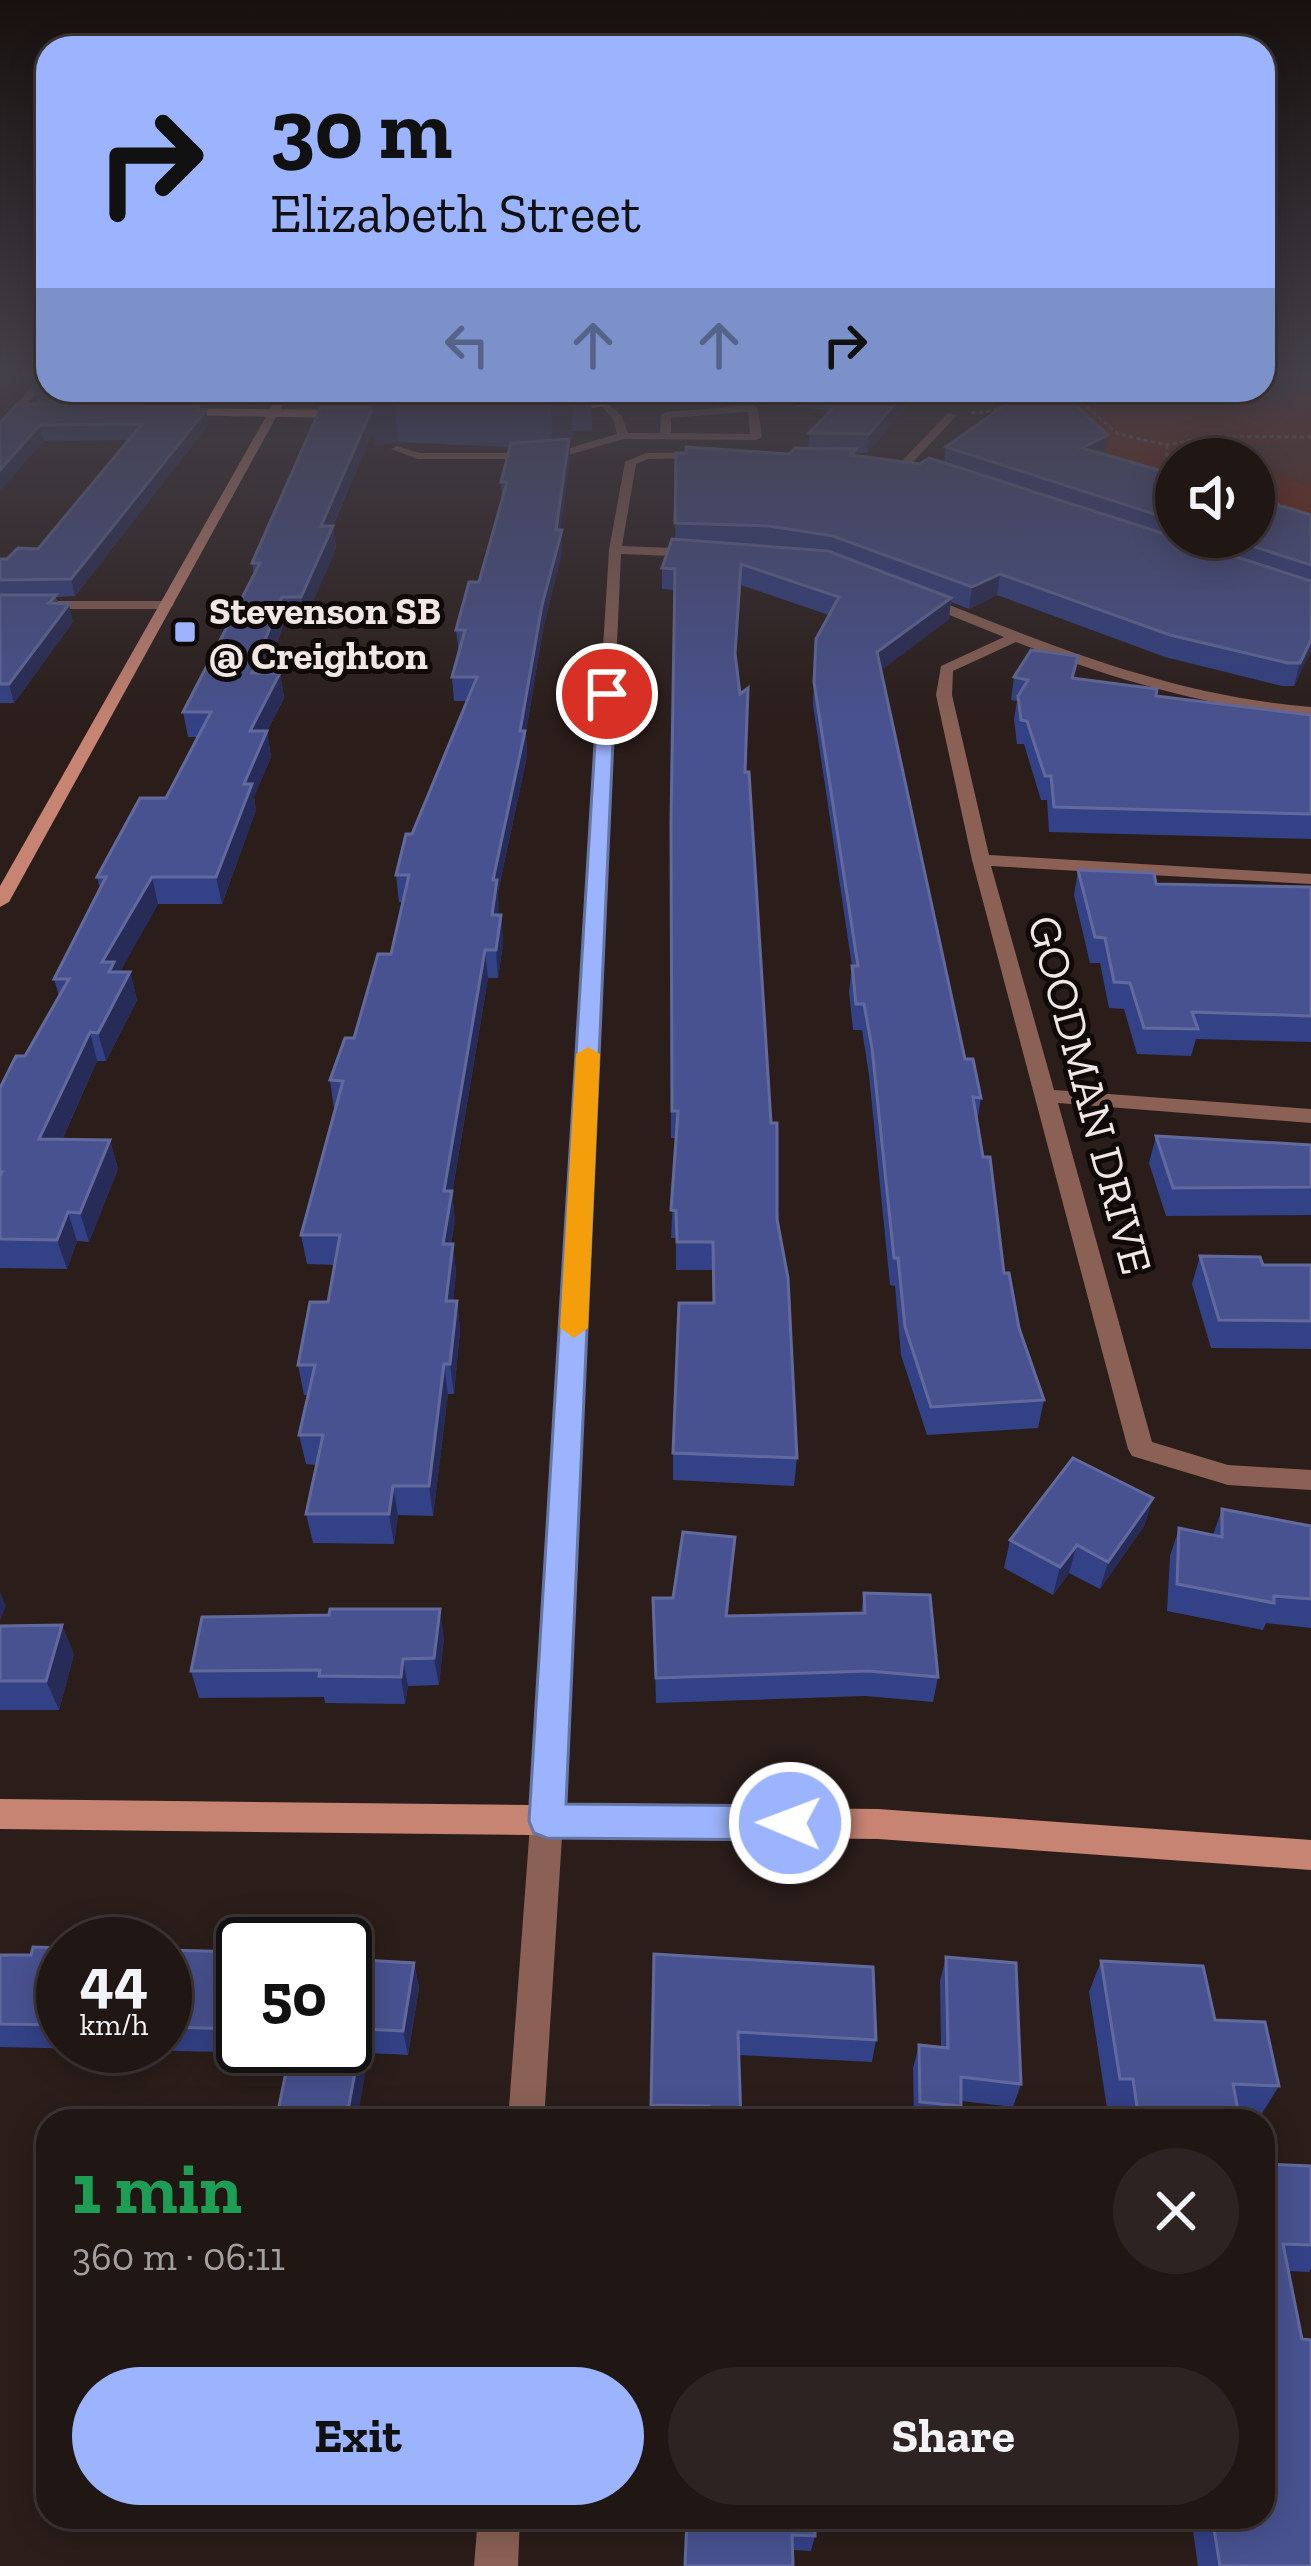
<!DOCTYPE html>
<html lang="en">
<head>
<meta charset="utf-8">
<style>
	:root { --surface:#201614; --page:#2d2322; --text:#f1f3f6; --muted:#a29fa0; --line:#3d3534; --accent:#9cb4fd }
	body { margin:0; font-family:"Zilla Slab",serif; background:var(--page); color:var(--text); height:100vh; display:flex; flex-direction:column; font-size:45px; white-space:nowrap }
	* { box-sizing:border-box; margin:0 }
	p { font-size:39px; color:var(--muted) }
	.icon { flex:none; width:66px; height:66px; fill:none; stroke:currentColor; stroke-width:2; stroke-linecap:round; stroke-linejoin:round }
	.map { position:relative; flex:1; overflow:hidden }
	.drawer { position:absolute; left:36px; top:2109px; width:1239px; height:420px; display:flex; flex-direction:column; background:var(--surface); border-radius:36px; box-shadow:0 6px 30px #0003,0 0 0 3px var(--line) }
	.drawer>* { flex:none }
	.guide { position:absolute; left:36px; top:36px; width:1239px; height:366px; border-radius:36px; box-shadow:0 6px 30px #0003,0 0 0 3px var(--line); background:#9cb4fd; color:#111; overflow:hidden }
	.buttons { position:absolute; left:1155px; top:438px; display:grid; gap:24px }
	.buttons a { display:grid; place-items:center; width:120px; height:120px; border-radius:50%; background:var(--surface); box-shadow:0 6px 30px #0003,0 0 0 3px var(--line); font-size:60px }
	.speed { position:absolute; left:36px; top:1917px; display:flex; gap:24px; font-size:60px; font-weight:700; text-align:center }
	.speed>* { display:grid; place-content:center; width:156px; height:156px; border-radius:50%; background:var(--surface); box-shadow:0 6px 30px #0003,0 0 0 3px var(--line); line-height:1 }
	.speed small { font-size:30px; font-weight:400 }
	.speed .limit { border:6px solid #111; border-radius:18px; background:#fff; color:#111 }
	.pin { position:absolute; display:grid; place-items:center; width:102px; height:102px; color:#fff; margin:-51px; border:6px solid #fff; border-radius:50%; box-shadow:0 3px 12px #0007 }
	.me { position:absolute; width:132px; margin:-66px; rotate:271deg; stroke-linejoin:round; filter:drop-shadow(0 0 9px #0008) }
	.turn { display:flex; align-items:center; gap:42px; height:252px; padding:0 36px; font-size:54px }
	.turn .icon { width:156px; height:156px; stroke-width:2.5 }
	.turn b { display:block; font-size:84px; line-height:102px }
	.lanes { display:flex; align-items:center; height:114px; padding:0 36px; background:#0003; justify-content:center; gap:60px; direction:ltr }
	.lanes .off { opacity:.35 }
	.round { display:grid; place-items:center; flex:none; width:126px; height:126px; border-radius:63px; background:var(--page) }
	.overview { display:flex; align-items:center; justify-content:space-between; height:204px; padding:0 36px }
	h1 { font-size:72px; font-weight:700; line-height:90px; color:#1e9e55 }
	.button { display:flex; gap:24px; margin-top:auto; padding:24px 36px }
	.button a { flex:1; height:138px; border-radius:72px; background:var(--accent); color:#111; font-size:48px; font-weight:700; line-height:138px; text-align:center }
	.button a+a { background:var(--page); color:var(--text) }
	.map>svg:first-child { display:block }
	.green { fill:#622819 }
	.forest { fill:#7c2207 }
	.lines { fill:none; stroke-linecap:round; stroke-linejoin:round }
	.path { stroke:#776b68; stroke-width:3; stroke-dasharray:4.5 3; stroke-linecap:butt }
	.service { fill:#8b6155; fill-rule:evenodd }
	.minor { fill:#8b6155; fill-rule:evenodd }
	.secondary { fill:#c78472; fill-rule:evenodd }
	.primary { fill:#f7a089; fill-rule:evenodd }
	.wall { fill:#334186 }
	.shaded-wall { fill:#272b57 }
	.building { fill:#485290; stroke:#626a9d; stroke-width:3 }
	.route { fill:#9cb4fd; stroke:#6575a4; stroke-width:3 }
	.slow { fill:#f59e0b }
	.poi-dot { fill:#9cb4fd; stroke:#0f0908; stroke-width:4.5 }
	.labels { text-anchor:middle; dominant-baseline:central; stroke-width:10; stroke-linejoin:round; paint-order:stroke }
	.far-poi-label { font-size:39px; font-weight:bold; fill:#f0e7e4; stroke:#0f0908; text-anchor:start }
	.street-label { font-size:45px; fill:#f0e7e4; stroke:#0f0908 }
</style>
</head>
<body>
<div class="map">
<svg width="1311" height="2566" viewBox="0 0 1311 2566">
	<rect width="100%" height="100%" fill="#2a1d1a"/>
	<g class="green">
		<polygon points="1263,372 1311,372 1311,421 1081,420 1074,398 1056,390 1263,390"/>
		<polygon points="1267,441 1311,442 1311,487 1254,465 1254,459 1239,458 1240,446"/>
	</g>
	<g class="forest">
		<polygon points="1291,372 1311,372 1311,442 1241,445 1241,459 1176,459 1176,477 1077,448 1087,438 1074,398 1202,404 1287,400 1293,394 1283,378"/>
		<polygon points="1254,465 1311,487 1311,517 1254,500"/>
	</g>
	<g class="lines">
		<g class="path">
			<polyline points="1078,402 1110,390"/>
			<polyline points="1081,402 1118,434 1167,445 1213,436 1311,437"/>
			<polyline points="971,413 1004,410"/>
			<polyline points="1167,445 1167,460 1176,473"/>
			<polyline points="1254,497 1311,515"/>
		</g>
		<g class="service">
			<polygon points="48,381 48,387 42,387 18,413 10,413 35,382"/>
			<polygon points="108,390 119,390 100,414 92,414"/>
			<polygon points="220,390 231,390 216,404 137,400 142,397 213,398"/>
			<path d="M599,403H607L622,416L628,433H660L661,415L666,412L753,405L758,408L762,437L756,440L624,439L554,459H418L391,449L397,446L419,453H553L617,434L613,419ZM748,412L750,434L671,433V418Z"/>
		</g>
		<g class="minor">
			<polygon points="948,413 957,415 911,464 903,464 903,460"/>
			<polygon points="646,453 707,452 713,455 707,458 648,459 636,464 622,546 696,549 702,553 696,557 621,554 567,1758 544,2121 508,2121 535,1758 609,550 625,462"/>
			<path d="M917,596H927C1055,647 1171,695 1311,707V717C1207,707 1113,679 1016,642L953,671L952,695L989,855L1311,874V884L991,866L1054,1090L1311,1109V1123L1058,1103L1152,1442L1228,1465L1311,1470V1490L1228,1485L1132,1456L1128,1449L972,860L936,695L941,666L1004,637L917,602Z"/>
			<polygon points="0,601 167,601 174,605 167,609 0,609"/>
			<polygon points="478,2517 520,2517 518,2566 474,2566"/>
		</g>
		<g class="secondary">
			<polygon points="281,390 291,390 9,902 0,907 0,886"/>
			<polygon points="0,1799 878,1809 1311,1840 1311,1870 878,1839 0,1829"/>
		</g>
		<g class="primary">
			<polygon points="689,390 732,390 552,413 545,409"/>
			<polygon points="168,408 354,410 361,414 354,418 163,415"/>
		</g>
	</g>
	<g class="wall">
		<polygon points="48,372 48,390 100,390 101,393 94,403 37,403 31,378"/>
		<polygon points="173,390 213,390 211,393 173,393"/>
		<polygon points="373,390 591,390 592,430 573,431 572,443 570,443 570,459 560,530 562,552 543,629 526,732 527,756 498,892 498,915 501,915 503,943 498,978 488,978 452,1194 455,1221 451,1244 453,1244 456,1273 453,1301 457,1301 460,1330 454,1394 448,1394 433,1516 398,1515 394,1544 313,1543 306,1514 317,1465 306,1464 299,1435 308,1395 304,1395 298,1365 328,1302 335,1265 307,1264 301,1235 334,1109 330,1080 354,1038 391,954 403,902 399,902 396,875 466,701 454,701 452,677 459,653 456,630 479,582 502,500 501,482 510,447 398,442 375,446 373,431 333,526 336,548 305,620 285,620 266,673 280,673 284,698 267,731 271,757 254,797 256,810 222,904 158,904 119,972 130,972 137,1000 106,1061 97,1061 62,1140 110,1140 118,1169 89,1242 77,1241 67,1269 0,1268 0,1088 25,1056 59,996 54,979 100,889 97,877 166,798 198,737 188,737 183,712 254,575 252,563 370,407 370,399"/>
		<polygon points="797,390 921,390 867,453 855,453 855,455 920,464 944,462 946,447 1076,406 1105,454 1176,475 1176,537 1254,537 1311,515 1311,650 1294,686 1282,686 1165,657 997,595 969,609 951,602 949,619 881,670 965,1059 981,1098 977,1122 1004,1273 1019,1328 1044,1400 1038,1428 927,1435 901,1355 895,1286 890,1285 869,1075 862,1030 853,1030 849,992 852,966 813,705 816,639 829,615 741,585 736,657 797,1458 794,1486 673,1480 673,1453 713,1303 712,1270 676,1270 676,1238 671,1238 676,1138 671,1138 671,846 675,590 662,589 662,568 675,540 676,453 789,454 808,448 809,433 831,411 797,407"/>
		<polygon points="206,410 208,425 75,596 56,597 58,604 73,622 14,703 0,703 0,559 7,559 38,549 129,440 44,441 0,423"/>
		<polygon points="1014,677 1074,678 1156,696 1311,715 1311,839 1049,832 1047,800 1041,800 1024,744 1017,744 1014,719 1017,701 1011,700"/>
		<polygon points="1078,870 1156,884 1311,887 1311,1042 1196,1039 1191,1056 1137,1054 1124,1009 1109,1008 1100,963 1090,963 1074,895"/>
		<polygon points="1156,1136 1311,1145 1311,1215 1166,1216 1149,1163"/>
		<polygon points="1200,1256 1263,1265 1311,1265 1311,1349 1211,1348 1192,1284"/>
		<polygon points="1153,1498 1144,1526 1100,1589 1069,1573 1053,1595 1004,1568 1010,1540"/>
		<polygon points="1222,1509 1311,1526 1311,1628 1266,1623 1263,1630 1167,1611 1170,1556 1179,1528 1213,1535"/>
		<polygon points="735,1537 728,1616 861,1613 864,1593 938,1677 933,1702 865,1696 656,1703 653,1598 673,1598"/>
		<polygon points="0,1626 74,1654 59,1710 0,1710"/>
		<polygon points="444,1637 439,1685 408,1686 405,1704 325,1703 324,1697 199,1698 191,1671"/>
		<polygon points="63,1948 63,2046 165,2046 165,1950 243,1952 243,2046 265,2046 263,2053 0,2047 0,1955 31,1955"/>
		<polygon points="654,1954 876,2040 872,2062 739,2055 741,2121 651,2121"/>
		<polygon points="946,1957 1021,2084 1013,2107 961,2101 957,2121 914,2121 913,2068 919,2045 941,2047 940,1981"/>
		<polygon points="1101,1961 1215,2020 1279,2086 1261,2115 1239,2114 1240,2121 1121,2121 1119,2108 1107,2108 1089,1992"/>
		<polygon points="414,1963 419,1988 408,2055 369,2053 310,2063"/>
		<polygon points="1263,2164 1311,2166 1311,2269 1309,2272 1289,2271 1302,2339 1311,2566 1198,2566 1191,2517 1263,2517"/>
		<polygon points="687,2517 815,2536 811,2551 792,2550"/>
	</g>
	<g class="shaded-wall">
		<polygon points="91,390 100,390 101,393 94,403"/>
		<polygon points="572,390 573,431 572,443 570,443 570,459 559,541 562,530 562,552 543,629 526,732 527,756 498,892 499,908 494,943 492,915 493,880 520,731 552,448 551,401"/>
		<polygon points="907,390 921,390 867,453 869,434"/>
		<polygon points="394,395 398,442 375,446 373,431 323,548 321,526 371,411 370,399"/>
		<polygon points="199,405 201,415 206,410 208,425 75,596 71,579"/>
		<polygon points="40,425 44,441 0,491 0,470"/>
		<polygon points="1108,435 1105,454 1082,448"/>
		<polygon points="333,526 336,548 305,620 301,597"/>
		<polygon points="1000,574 997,595 969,609 972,587"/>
		<polygon points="282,597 285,620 256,697 252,673"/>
		<polygon points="951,598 949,619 875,675 877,652"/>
		<polygon points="69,604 73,622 14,703 9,684"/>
		<polygon points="1311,640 1311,650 1294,686 1300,663"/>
		<polygon points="280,673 284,698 254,756 250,731"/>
		<polygon points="267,731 271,757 254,797 256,810 222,904 216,877 244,784"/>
		<polygon points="152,877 158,904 118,976 130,972 137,1000 106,1061 98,1033 102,962"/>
		<polygon points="501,915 503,943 498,978 496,950"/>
		<polygon points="485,950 488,978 452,1194 455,1221 446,1273 443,1244 444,1191"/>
		<polygon points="90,1032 97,1061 49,1168 39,1139"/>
		<polygon points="110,1140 118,1169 89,1242 80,1213"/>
		<polygon points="68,1212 77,1241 67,1269 57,1240"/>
		<polygon points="453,1244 456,1273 450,1331 446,1301"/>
		<polygon points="457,1301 460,1330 454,1394 450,1364"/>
		<polygon points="444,1364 448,1394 433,1516 429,1486"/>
		<polygon points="393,1486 398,1515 394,1544 389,1514"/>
		<polygon points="1153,1498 1144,1526 1100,1589 1108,1562"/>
		<polygon points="1077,1545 1069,1573 1053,1595 1060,1567"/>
		<polygon points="0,1592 6,1606 0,1621"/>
		<polygon points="440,1609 444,1637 439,1685 434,1658"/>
		<polygon points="62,1625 74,1654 59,1710 46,1681"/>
		<polygon points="403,1659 408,1686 405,1704 401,1677"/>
		<polygon points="414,1963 419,1988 408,2055 403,2031"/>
		<polygon points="363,2029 369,2053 357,2121 346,2121"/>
	</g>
	<g class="building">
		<polygon points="37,372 48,372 48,378 31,378"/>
		<polygon points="373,390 571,390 570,396 551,401 394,395 370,399"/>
		<polygon points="809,390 907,390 869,434 809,433 847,394"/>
		<polygon points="1026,390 1064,390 1078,396 1071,401 1108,435 1082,448 1176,475 1176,521 946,447"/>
		<polygon points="17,404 199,405 197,410 206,410 71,579 0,580 0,559 7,559 18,548 38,549 142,424 40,425 0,470 0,423"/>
		<polygon points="321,407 370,407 371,411 321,526 333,526 301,597 282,597 252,673 280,673 250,731 267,731 244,784 252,784 216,877 152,877 102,962 114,962 109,972 130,972 98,1033 90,1032 39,1139 110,1140 80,1213 68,1212 57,1240 0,1239 0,1176 2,1172 0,1172 0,1088 16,1056 25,1056 69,979 54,979 106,877 97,877 140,798 166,798 211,712 183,712 260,563 252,563"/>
		<polygon points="569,439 556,530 562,530 542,605 520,731 525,731 493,880 497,880 492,915 501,915 496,950 485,950 444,1191 452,1191 443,1244 453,1244 446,1301 457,1301 450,1364 444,1364 429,1486 393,1486 389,1514 306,1514 323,1435 299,1435 315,1365 298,1365 310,1302 328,1302 340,1235 301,1235 343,1081 330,1080 345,1038 354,1038 378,954 391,954 409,875 396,875 406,834 412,834 477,677 452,677 465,630 456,630 469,582 479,582 507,482 501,482 511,443"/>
		<polygon points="686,447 789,454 795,448 856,449 851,455 920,464 929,458 1311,581 1311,640 1300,663 1288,663 1170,635 1000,574 972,587 833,536 769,526 675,523 676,453 686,453"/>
		<polygon points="1254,498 1311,515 1311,565 1224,537 1254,537"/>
		<polygon points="672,539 828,551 951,598 877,652 965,1059 973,1059 981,1098 973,1097 983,1157 990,1157 1004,1273 1009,1273 1019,1328 1044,1400 931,1407 905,1327 898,1258 894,1258 872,1048 864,1004 856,1004 852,966 858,966 814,682 816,639 839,597 741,564 735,653 740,694 748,688 745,772 749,772 771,1123 777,1123 777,1219 788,1278 797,1458 673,1453 679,1303 714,1303 713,1242 677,1242 676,1211 671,1210 678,1111 672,1111 671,822 675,569 662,568"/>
		<polygon points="0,595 56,595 49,603 69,604 9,684 0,684"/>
		<polygon points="1031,650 1078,656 1072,678 1157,689 1156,696 1311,715 1311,814 1054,807 1051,776 1045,776 1027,721 1021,720 1018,696 1028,680 1014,677"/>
		<polygon points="1078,870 1154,873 1156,884 1311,887 1311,1016 1192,1012 1198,1029 1144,1028 1130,983 1114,982 1105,938 1095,937"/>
		<polygon points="1156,1136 1311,1145 1311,1187 1173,1188"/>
		<polygon points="1200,1256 1260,1257 1263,1265 1311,1265 1311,1321 1219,1320"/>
		<polygon points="1073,1458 1153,1498 1108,1562 1077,1545 1060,1567 1010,1540"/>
		<polygon points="1222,1509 1311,1526 1311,1599 1274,1596 1274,1603 1177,1584 1179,1528 1222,1537"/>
		<polygon points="683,1532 735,1537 726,1616 865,1613 864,1593 930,1595 938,1677 869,1671 656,1678 653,1598 673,1598"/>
		<polygon points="330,1609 440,1609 434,1658 403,1659 401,1677 319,1676 320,1670 191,1671 202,1617 329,1615"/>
		<polygon points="62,1625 46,1681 0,1681 0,1626"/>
		<polygon points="33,1947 63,1948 63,2025 0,2024 0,1955 31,1955"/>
		<polygon points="165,1950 243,1952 243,2029 165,2027"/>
		<polygon points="654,1954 873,1967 876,2040 738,2032 741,2121 708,2121 709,2106 651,2105"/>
		<polygon points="946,1957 1016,1963 1021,2084 961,2077 961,2106 920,2102 919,2045 948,2048"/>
		<polygon points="345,1959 414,1963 403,2031 363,2029 346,2121 276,2121 288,2062 310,2063 314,2046 345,2046"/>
		<polygon points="1101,1961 1203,1966 1215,2020 1265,2022 1279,2086 1233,2084 1240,2121 1139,2121 1133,2079 1120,2079"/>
		<polygon points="1263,2164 1311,2166 1311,2245 1283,2244 1302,2339 1311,2340 1311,2566 1220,2566 1212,2517 1263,2517"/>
		<polygon points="687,2517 815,2517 815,2536 792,2535 793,2566 685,2566"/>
	</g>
	<linearGradient id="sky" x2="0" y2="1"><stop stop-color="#17100e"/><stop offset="0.51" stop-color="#444049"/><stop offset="1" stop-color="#444049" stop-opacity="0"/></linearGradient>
	<rect width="1311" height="731" fill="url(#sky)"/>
	<polygon class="route" points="607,689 615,694 566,1804 790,1806 803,1811 809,1823 803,1835 790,1840 547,1838 534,1833 529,1821 598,694"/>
	<polygon class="slow" points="588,1047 600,1054 588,1328 574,1338 560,1328 576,1054"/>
	<rect class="poi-dot" x="173" y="620" width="24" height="24" rx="6"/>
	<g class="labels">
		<g class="far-poi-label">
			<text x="209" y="610">Stevenson SB<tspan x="209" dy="45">@ Creighton</tspan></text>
		</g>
		<g class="street-label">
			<text transform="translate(1090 1095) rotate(75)">GOODMAN DRIVE</text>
		</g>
	</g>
</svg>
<div class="buttons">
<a><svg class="icon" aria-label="sound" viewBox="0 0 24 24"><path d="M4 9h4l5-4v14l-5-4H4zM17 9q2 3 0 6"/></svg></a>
</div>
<div class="speed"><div>44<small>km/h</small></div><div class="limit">50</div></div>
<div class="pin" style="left:607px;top:694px;background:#d93025"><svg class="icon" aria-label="arrive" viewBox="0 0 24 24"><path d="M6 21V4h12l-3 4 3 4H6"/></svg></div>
<svg class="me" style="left:790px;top:1823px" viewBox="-20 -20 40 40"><circle r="17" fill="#9cb4fd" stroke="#fff" stroke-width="3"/><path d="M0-11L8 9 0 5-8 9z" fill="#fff"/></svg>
<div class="guide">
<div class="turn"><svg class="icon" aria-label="right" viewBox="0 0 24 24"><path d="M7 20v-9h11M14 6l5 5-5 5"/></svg><div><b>30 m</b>Elizabeth Street</div></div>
<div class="lanes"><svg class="icon off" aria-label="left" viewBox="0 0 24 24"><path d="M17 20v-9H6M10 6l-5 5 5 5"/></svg><svg class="icon off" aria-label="ahead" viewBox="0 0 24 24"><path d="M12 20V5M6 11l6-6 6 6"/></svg><svg class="icon off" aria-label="ahead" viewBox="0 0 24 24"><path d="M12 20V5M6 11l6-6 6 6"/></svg><svg class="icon" aria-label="right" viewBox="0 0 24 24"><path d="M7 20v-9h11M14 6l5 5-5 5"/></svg></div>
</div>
<section class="drawer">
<div class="overview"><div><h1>1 min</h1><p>360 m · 06:11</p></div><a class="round"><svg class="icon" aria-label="close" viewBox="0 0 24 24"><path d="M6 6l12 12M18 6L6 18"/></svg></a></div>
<div class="button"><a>Exit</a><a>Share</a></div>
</section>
</div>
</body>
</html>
